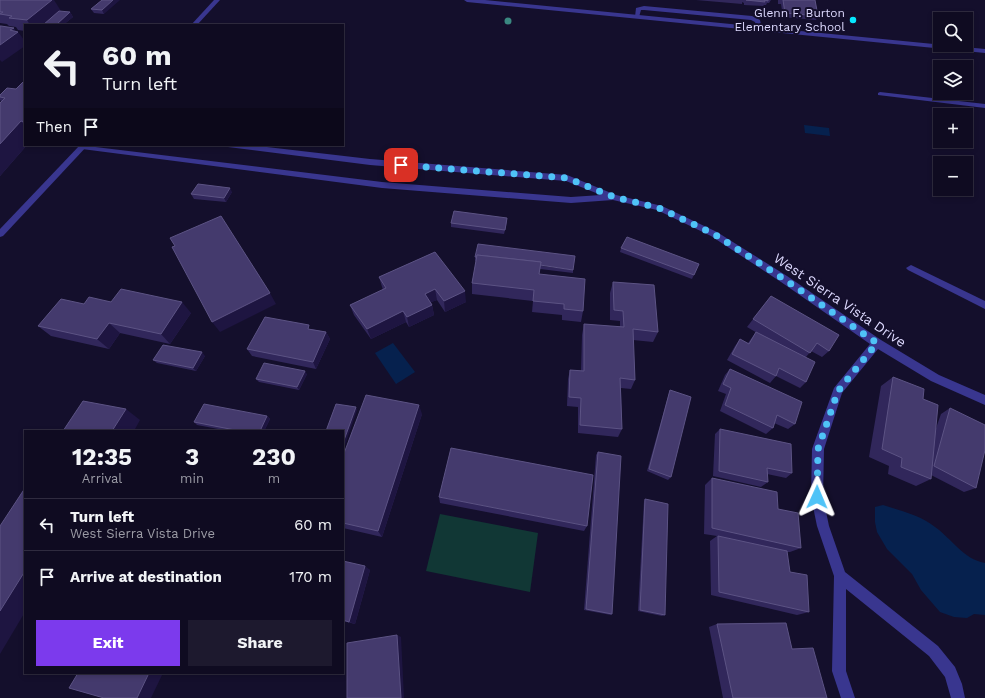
<!DOCTYPE html>
<html lang="en">
<head>
<meta charset="utf-8">
<style>
	:root { --surface:#0f0b21; --page:#1d192e; --text:#f1f3f6; --muted:#9b9ba5; --line:#2f2b3f; --accent:#7c3aed }
	body { margin:0; font-family:"Work Sans",sans-serif; background:var(--page); color:var(--text); height:100vh; display:flex; flex-direction:column; font-size:15px; white-space:nowrap }
	* { box-sizing:border-box; margin:0 }
	p { font-size:13px; color:var(--muted) }
	.icon { flex:none; width:22px; height:22px; fill:none; stroke:currentColor; stroke-width:2; stroke-linecap:round; stroke-linejoin:round }
	.map { position:relative; flex:1; overflow:hidden }
	.details { position:absolute; left:24px; top:430px; width:320px; height:244px; display:flex; flex-direction:column; background:var(--surface); border-radius:0px; box-shadow:0 2px 6px #0003,0 0 0 1px var(--line) }
	.details>* { flex:none }
	.top-card { position:absolute; left:24px; top:24px; width:320px; height:122px; border-radius:0px; box-shadow:0 2px 6px #0003,0 0 0 1px var(--line); background:#0f0b21; color:var(--text); overflow:hidden }
	.buttons { position:absolute; left:933px; top:12px; display:grid; gap:8px }
	.buttons a { display:grid; place-items:center; width:40px; height:40px; border-radius:0px; background:var(--surface); box-shadow:0 2px 6px #0003,0 0 0 1px var(--line); font-size:20px }
	.pin { position:absolute; display:grid; place-items:center; width:34px; height:34px; color:#fff; margin:-17px; border-radius:8px; box-shadow:0 2px 6px #0006 }
	.me { position:absolute; width:44px; margin:-22px; rotate:1deg; stroke-linejoin:round; filter:drop-shadow(0 0 3px #0008) }
	.turn { display:flex; align-items:center; gap:14px; height:84px; padding:0 12px; font-size:18px }
	.turn .icon { width:52px; height:52px; stroke-width:2.5 }
	.turn b { display:block; font-size:28px; line-height:34px }
	.then { display:flex; align-items:center; height:38px; padding:0 12px; background:#0003; gap:8px; font-size:15px }
	.eta { display:flex; justify-content:space-evenly; align-items:center; height:68px; text-align:center }
	.eta b { font-size:24px; font-weight:700; line-height:28px }
	.primary-button { display:flex; gap:8px; margin-top:auto; padding:8px 12px }
	.primary-button a { flex:1; height:46px; border-radius:0px; background:var(--accent); color:#fff; font-size:16px; font-weight:700; line-height:46px; text-align:center }
	.primary-button a+a { background:var(--page); color:var(--text) }
	ul { padding:0; list-style:none }
	li { display:flex; align-items:center; gap:12px; height:52px; padding:0 12px; border-top:1px solid var(--line) }
	li div { flex:1 }
	li b { display:block; font-size:15px }
	li em { font-style:normal }
	.map>svg:first-child { display:block }
	.green { fill:#113735 }
	.water { fill:#06214e }
	.lines { fill:none; stroke-linecap:round; stroke-linejoin:round }
	.service { fill:#39368f; fill-rule:evenodd }
	.minor { fill:#39368f; fill-rule:evenodd }
	.tertiary { fill:#39368f; fill-rule:evenodd }
	.tree { fill:#3a8881 }
	.wall { fill:#31275b }
	.shaded-wall { fill:#1e1541 }
	.building { fill:#443a6d; stroke:#5c5384 }
	.route { stroke:#4fc3f7; stroke-width:7; stroke-dasharray:0 12.6 }
	.poi-dot { fill:#06e8ff; stroke:#140f2c; stroke-width:1.5 }
	.labels { text-anchor:middle; dominant-baseline:central; stroke-width:4; stroke-linejoin:round; paint-order:stroke }
	.far-poi-label { font-size:12px; fill:#dedaff; stroke:#140f2c; text-anchor:end }
	.street-label { font-size:14px; fill:#dedaff; stroke:#140f2c }
</style>
</head>
<body>
<div class="map">
<svg width="985" height="698" viewBox="0 0 985 698">
	<rect width="100%" height="100%" fill="#140f2c"/>
	<polygon class="green" points="440,514 538,533 530,592 426,571"/>
	<g class="water">
		<polygon points="804,125 829,128 830,136 805,133"/>
		<polygon points="393,343 415,372 396,384 375,353"/>
		<path d="M883,505C901,511 920,515 935,527C952,539 963,559 985,563V615L974,614L967,618L954,617L940,612L921,590L912,574L887,549L877,532L875,522V507Z"/>
	</g>
	<g class="lines">
		<g class="service">
			<polygon points="644,6 752,16 760,20 762,29 757,30 755,22 751,20 644,10 641,10 639,17 635,17 636,8"/>
			<polygon points="880,92 985,104 985,108 878,95 878,93"/>
			<polygon points="911,265 985,301 985,309 908,270 906,268"/>
		</g>
		<polygon class="minor" points="79,145 382,182 571,197 601,195 566,181 370,165 228,147 224,145 249,145 370,159 567,175 616,195 662,206 717,232 787,276 881,340 939,375 985,395 985,405 931,381 878,349 842,393 824,449 823,497 829,526 845,572 938,646 955,667 962,684 965,698 951,698 945,677 929,656 846,589 846,671 855,698 841,698 832,671 834,576 817,526 811,497 812,449 834,388 870,344 781,282 711,236 657,210 613,200 571,203 382,188 82,149 79,149"/>
		<g class="tertiary">
			<polygon points="214,0 220,0 197,25 191,25"/>
			<polygon points="464,0 485,0 985,49 985,53 467,2"/>
			<polygon points="80,145 88,145 3,236 0,237 0,229"/>
		</g>
	</g>
	<circle class="tree" cx="508" cy="21" r="3.5"/>
	<g class="wall">
		<polygon points="0,0 61,11 60,12 70,12 73,17 63,25 25,25 25,31 18,30 16,27 9,26 7,24 0,23"/>
		<polygon points="102,0 104,14 94,13 91,9"/>
		<polygon points="696,0 771,0 769,3 767,3 766,5 764,5 763,6 744,5 744,3 742,2 742,4"/>
		<polygon points="778,0 815,0 818,16 816,20 783,17 781,4 778,4"/>
		<polygon points="25,80 25,145 27,145 0,176 0,103 1,101 0,100 0,95 16,89"/>
		<polygon points="232,192 226,202 194,199 191,194"/>
		<polygon points="507,218 507,222 504,234 451,227 451,223"/>
		<polygon points="621,248 699,264 692,279 620,252"/>
		<polygon points="435,252 466,302 445,312 437,300 431,302 432,305 434,315 409,327 406,322 371,339 354,315 350,305 383,290 379,277"/>
		<polygon points="475,257 573,270 573,273 540,269 539,274 583,311 581,322 562,320 562,315 532,312 533,301 472,294 472,283 476,261 475,261"/>
		<polygon points="613,282 658,332 653,342 633,340 635,380 631,389 621,388 622,429 618,437 578,433 578,407 567,406 568,379 570,370 581,371 582,335 584,324 620,327 620,321 610,320 610,293"/>
		<polygon points="771,296 829,351 822,357 811,351 806,357 806,382 800,388 776,376 770,383 727,360 735,346 740,339 748,343 756,332 764,337 747,327"/>
		<polygon points="111,302 191,313 170,344 120,333 109,349 51,336 38,326"/>
		<polygon points="311,329 326,332 330,339 316,369 252,356 247,349"/>
		<polygon points="205,356 196,371 157,363 153,360"/>
		<polygon points="730,369 795,424 788,429 774,423 773,428 766,434 720,411 726,394 718,391 725,375"/>
		<polygon points="307,374 299,390 259,382 256,379"/>
		<polygon points="893,377 923,399 935,431 941,414 950,408 976,488 964,492 931,475 931,479 916,486 888,474 889,466 869,457 881,386"/>
		<polygon points="670,390 671,477 668,480 647,471 669,393"/>
		<polygon points="422,414 382,537 343,528 343,456"/>
		<polygon points="267,416 270,419 264,431 229,431 197,425 194,422"/>
		<polygon points="720,429 792,473 786,478 767,474 768,482 761,487 713,476 715,434"/>
		<polygon points="598,452 612,614 611,615 584,610 596,455"/>
		<polygon points="712,478 778,509 801,548 790,552 787,552 790,572 809,612 797,615 711,595 710,541 717,536 704,534 705,485"/>
		<polygon points="439,497 587,526 584,531 440,503"/>
		<polygon points="645,499 665,615 662,616 638,611 644,501"/>
		<polygon points="343,561 370,570 355,624 343,621"/>
		<polygon points="717,624 792,649 827,698 723,698 709,627"/>
	</g>
	<g class="shaded-wall">
		<polygon points="52,0 54,0 61,11 44,25 30,25 27,20"/>
		<polygon points="113,0 120,0 104,14 102,10"/>
		<polygon points="70,12 73,17 63,25 56,25"/>
		<polygon points="14,28 17,33 18,32 25,41 25,46 2,62 0,60 0,45 10,30"/>
		<polygon points="21,121 25,126 25,145 27,145 0,176 0,144"/>
		<polygon points="230,188 232,192 226,202 224,198"/>
		<polygon points="435,289 437,300 426,304 425,294"/>
		<polygon points="465,291 466,302 445,312 444,301"/>
		<polygon points="270,293 276,304 220,332 212,322"/>
		<polygon points="182,302 191,313 170,344 161,334"/>
		<polygon points="432,305 434,315 409,327 407,317"/>
		<polygon points="403,311 406,322 371,339 367,329"/>
		<polygon points="109,323 120,333 109,349 97,339"/>
		<polygon points="326,332 330,339 316,369 313,362"/>
		<polygon points="202,352 205,356 196,371 193,368"/>
		<polygon points="305,371 307,374 299,390 297,387"/>
		<polygon points="419,405 422,414 382,537 378,531"/>
		<polygon points="356,407 357,410 343,451 343,443"/>
		<polygon points="126,409 140,420 134,431 112,431"/>
		<polygon points="267,416 270,419 264,431 260,431"/>
		<polygon points="365,566 370,570 355,624 349,622"/>
		<polygon points="25,571 25,612 0,654 0,611"/>
		<polygon points="397,635 401,637 404,698 401,698"/>
		<polygon points="149,673 163,673 151,698 137,698"/>
	</g>
	<g class="building">
		<polygon points="0,0 52,0 27,20 9,18 12,16 0,14 3,12 0,12"/>
		<polygon points="102,0 113,0 102,10 91,9"/>
		<polygon points="746,0 768,0 768,1 764,0 765,2"/>
		<polygon points="783,0 815,0 818,16 785,13"/>
		<polygon points="59,11 70,12 56,25 43,25"/>
		<polygon points="0,26 1,26 14,28 10,30 18,32 0,45"/>
		<polygon points="25,80 25,122 21,121 0,144 0,103 5,98 0,97 0,95 7,88 16,89"/>
		<polygon points="198,184 230,188 224,198 191,194"/>
		<polygon points="454,211 507,218 505,230 451,223"/>
		<polygon points="221,216 270,293 212,322 172,247 175,246 170,238"/>
		<polygon points="627,237 699,264 694,275 621,248"/>
		<polygon points="478,244 575,256 573,270 540,265 541,262 477,255 477,257 475,257"/>
		<polygon points="435,252 465,291 444,301 435,289 425,294 432,305 407,317 403,311 367,329 350,305 386,288 379,277"/>
		<polygon points="477,255 541,262 539,274 585,279 583,311 564,309 564,304 533,301 534,290 472,283"/>
		<polygon points="613,282 654,285 658,332 633,329 635,380 620,378 622,429 580,425 581,398 569,397 570,370 584,371 584,324 624,327 623,311 614,310"/>
		<polygon points="121,289 182,302 161,334 109,323 97,339 38,326 61,299 84,304 89,297 111,302"/>
		<polygon points="771,296 839,335 829,351 817,343 810,353 753,319"/>
		<polygon points="265,317 309,325 308,329 326,332 313,362 247,349"/>
		<polygon points="756,332 815,362 806,382 779,368 776,376 732,354 740,339 749,344"/>
		<polygon points="163,345 202,352 193,368 153,360"/>
		<polygon points="264,363 305,371 297,387 256,379"/>
		<polygon points="730,369 802,402 795,424 777,415 773,428 725,405 731,388 723,384"/>
		<polygon points="893,377 924,389 923,399 938,405 931,479 901,467 902,458 882,449"/>
		<polygon points="670,390 691,397 671,477 649,469"/>
		<polygon points="366,395 419,405 378,531 343,523 343,456"/>
		<polygon points="83,401 126,409 112,431 63,431"/>
		<polygon points="204,404 267,416 260,431 240,431 194,422"/>
		<polygon points="336,404 356,407 343,443 343,431 326,431"/>
		<polygon points="950,408 985,425 985,450 976,488 934,466"/>
		<polygon points="720,429 791,444 792,473 767,468 768,482 719,471"/>
		<polygon points="451,448 593,475 587,526 439,497"/>
		<polygon points="598,452 621,456 612,614 586,609"/>
		<polygon points="712,478 777,492 778,509 798,513 801,548 712,528"/>
		<polygon points="25,488 25,571 0,611 0,526"/>
		<polygon points="645,499 668,504 665,615 640,610"/>
		<polygon points="718,536 787,551 790,572 807,575 809,612 719,592"/>
		<polygon points="343,561 365,566 349,622 343,620"/>
		<polygon points="786,623 792,649 813,648 827,698 733,698 717,624"/>
		<polygon points="397,635 401,698 347,698 347,643"/>
		<polygon points="78,673 149,673 137,698 104,698 69,688"/>
	</g>
	<g class="lines">
		<polyline class="route" points="401,165 567,178 614,197 659,208 714,234 784,279 877,343 838,391 818,449 817,497"/>
	</g>
	<circle class="poi-dot" cx="853" cy="20" r="4"/>
	<g class="labels">
		<g class="far-poi-label">
			<text x="845" y="13">Glenn F. Burton<tspan x="845" dy="14">Elementary School</tspan></text>
		</g>
		<g class="street-label">
			<text transform="translate(840 300) rotate(34)">West Sierra Vista Drive</text>
		</g>
	</g>
</svg>
<div class="buttons">
<a><svg class="icon" aria-label="search" viewBox="0 0 24 24"><circle cx="10" cy="10" r="6"/><path d="M15 15l6 6"/></svg></a>
<a><svg class="icon" aria-label="layers" viewBox="0 0 24 24"><path d="M12 4l9 5-9 5-9-5zM3 14l9 5 9-5"/></svg></a>
<a>+</a>
<a>−</a>
</div>
<div class="pin" style="left:401px;top:165px;background:#d93025"><svg class="icon" aria-label="arrive" viewBox="0 0 24 24"><path d="M6 21V4h12l-3 4 3 4H6"/></svg></div>
<svg class="me" style="left:817px;top:497px" viewBox="-20 -20 40 40"><path d="M0-17L14 15 0 8-14 15z" fill="#4fc3f7" stroke="#fff" stroke-width="4"/></svg>
<div class="top-card">
<div class="turn"><svg class="icon" aria-label="left" viewBox="0 0 24 24"><path d="M17 20v-9H6M10 6l-5 5 5 5"/></svg><div><b>60 m</b>Turn left</div></div>
<div class="then">Then<svg class="icon" aria-label="arrive" viewBox="0 0 24 24"><path d="M6 21V4h12l-3 4 3 4H6"/></svg></div>
</div>
<section class="details">
<div class="eta">
<div><b>12:35</b><p>Arrival</p></div>
<div><b>3</b><p>min</p></div>
<div><b>230</b><p>m</p></div>
</div>
<ul>
<li><svg class="icon" aria-label="left" viewBox="0 0 24 24"><path d="M17 20v-9H6M10 6l-5 5 5 5"/></svg><div><b>Turn left</b><p>West Sierra Vista Drive</p></div><em>60 m</em></li>
<li><svg class="icon" aria-label="arrive" viewBox="0 0 24 24"><path d="M6 21V4h12l-3 4 3 4H6"/></svg><div><b>Arrive at destination</b></div><em>170 m</em></li>
</ul>
<div class="primary-button"><a>Exit</a><a>Share</a></div>
</section>
</div>
</body>
</html>
